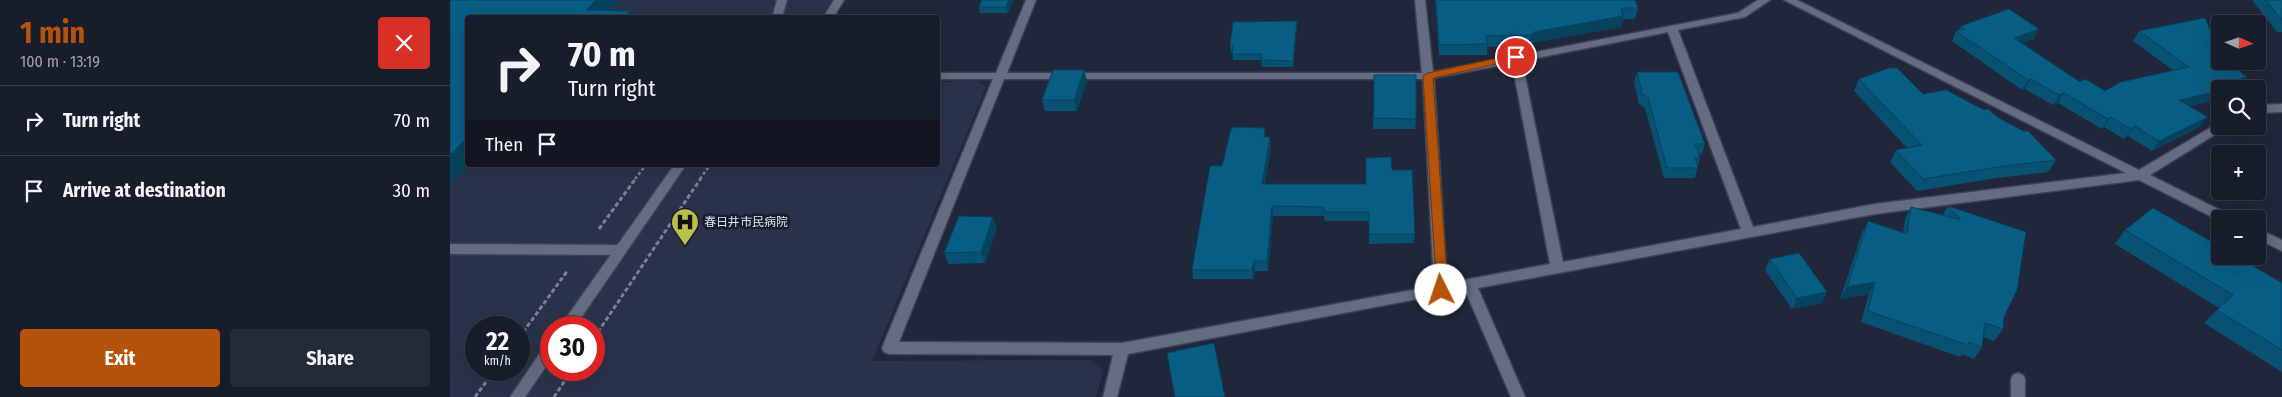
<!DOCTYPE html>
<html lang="en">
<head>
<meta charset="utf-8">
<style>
	:root { --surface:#181d2c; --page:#252a38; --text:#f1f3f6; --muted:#9fa2a9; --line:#363b48; --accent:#b45309 }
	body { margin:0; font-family:"Fira Sans Condensed","Noto Sans JP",sans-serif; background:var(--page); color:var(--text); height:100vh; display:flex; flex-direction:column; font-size:19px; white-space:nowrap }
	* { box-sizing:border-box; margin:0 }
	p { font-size:16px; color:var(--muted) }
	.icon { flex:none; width:28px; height:28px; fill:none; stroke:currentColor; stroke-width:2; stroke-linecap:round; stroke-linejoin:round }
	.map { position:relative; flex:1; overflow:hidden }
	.drawer { display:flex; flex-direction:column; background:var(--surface); width:450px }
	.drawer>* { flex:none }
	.hud { position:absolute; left:15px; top:15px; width:475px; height:152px; border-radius:5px; box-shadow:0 5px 20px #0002,0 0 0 1px var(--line); background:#181d2c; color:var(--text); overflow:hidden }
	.needle { width:32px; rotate:93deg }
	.tools { position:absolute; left:1761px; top:15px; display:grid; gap:10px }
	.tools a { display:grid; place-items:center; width:55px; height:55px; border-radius:5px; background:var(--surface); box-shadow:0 5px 20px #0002,0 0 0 1px var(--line); font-size:25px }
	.speed { position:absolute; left:15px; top:316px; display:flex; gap:10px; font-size:25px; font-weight:700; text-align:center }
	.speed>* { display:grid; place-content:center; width:65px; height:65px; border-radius:50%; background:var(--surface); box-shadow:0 5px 20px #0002,0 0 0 1px var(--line); line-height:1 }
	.speed small { font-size:12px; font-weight:400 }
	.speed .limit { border:8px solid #d22; background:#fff; color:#111 }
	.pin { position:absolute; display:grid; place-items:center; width:42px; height:42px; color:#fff; margin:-21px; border:2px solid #fff; border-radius:50%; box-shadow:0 1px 5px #0007 }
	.me { position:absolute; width:55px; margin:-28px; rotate:356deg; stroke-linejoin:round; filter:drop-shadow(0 0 4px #0008) }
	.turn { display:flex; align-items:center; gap:18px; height:105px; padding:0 20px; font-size:22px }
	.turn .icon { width:65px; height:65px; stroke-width:2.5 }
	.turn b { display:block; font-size:35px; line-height:42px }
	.then { display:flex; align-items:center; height:48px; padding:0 20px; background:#0003; gap:10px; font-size:19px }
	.round { display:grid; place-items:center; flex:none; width:52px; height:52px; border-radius:5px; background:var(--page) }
	.summary { display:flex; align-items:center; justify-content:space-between; height:85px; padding:0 20px }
	h1 { font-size:30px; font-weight:700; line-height:38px; color:var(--accent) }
	.button { display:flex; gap:10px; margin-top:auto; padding:10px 20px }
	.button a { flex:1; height:58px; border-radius:5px; background:var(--accent); color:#fff; font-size:20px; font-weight:700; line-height:58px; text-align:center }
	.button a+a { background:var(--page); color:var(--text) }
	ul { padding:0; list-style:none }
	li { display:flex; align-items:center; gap:15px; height:70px; padding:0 20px; border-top:1px solid var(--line) }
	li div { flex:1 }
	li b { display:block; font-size:19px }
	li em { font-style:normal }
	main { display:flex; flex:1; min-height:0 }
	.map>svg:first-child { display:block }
	.built { fill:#2a324b; fill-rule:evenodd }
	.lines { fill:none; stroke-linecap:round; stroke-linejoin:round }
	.service-casing { stroke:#3d4252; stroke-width:3 }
	.minor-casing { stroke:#3d4252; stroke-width:3 }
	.tertiary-casing { stroke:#3d4252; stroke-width:3 }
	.path-far1 { stroke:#7b8191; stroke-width:2.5; stroke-dasharray:3 2.5; stroke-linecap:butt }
	.path { stroke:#7b8191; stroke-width:3; stroke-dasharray:4.5 2.5; stroke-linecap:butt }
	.service { fill:#646c82; fill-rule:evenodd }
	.minor { fill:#646c82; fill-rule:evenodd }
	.tertiary { fill:#646c82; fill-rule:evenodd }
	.wall { fill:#085173 }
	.shaded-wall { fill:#06425e }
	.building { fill:#095e86; stroke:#06425e }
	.route { fill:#b45309; stroke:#753606 }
	.labels { text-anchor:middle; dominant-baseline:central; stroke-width:5; stroke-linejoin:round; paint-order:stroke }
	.poi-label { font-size:12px; fill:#dee3f0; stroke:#171d2f; text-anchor:start }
</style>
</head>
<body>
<main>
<section class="drawer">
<div class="summary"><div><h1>1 min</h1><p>100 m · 13:19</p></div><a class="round" style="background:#d93025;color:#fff"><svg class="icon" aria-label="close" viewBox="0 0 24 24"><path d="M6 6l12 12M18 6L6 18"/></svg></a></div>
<ul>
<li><svg class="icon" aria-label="right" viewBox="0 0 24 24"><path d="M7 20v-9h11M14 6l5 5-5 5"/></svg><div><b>Turn right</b></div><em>70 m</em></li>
<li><svg class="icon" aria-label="arrive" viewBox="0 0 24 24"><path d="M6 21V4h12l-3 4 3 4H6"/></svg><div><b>Arrive at destination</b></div><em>30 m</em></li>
</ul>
<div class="button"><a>Exit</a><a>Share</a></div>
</section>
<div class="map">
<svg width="1832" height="397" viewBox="0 0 1832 397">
	<rect width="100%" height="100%" fill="#20273a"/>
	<path class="built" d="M0,0H383L371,18H18V165H488V82L529,81L536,87L422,361L641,360L653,371L646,397H0ZM26,328H69V370H26ZM101,328H144V370H101Z"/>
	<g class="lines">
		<g class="service-casing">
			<polygon id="service" points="0,244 170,245 175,247 177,250 175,253 170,255 0,254"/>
		</g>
		<g class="minor-casing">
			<g id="minor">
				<polygon points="384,0 394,0 383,18 373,18"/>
				<path d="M576,0H586L557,73H972L965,0H975L983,72L1061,57L1066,54L1070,55L1288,13L1308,0H1320L1295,17L1228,30L1303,227L1425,204L1676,173L1334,0H1347L1689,170L1770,122V126H1776L1774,129L1700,175L1782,216L1783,219H1770V221L1689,180L1425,214L1028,288L1075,397H1061L1015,290L678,354L667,397H653L663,355L439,354L434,352L432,348L543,79H488V73H546ZM1218,32L1291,229L1113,262L1072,61ZM1062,63L1100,264L997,283L984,78ZM554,79H973L984,286L672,343L449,342Z"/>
				<polygon points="1832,104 1832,112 1808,113 1808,105"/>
				<polygon points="1808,229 1832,240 1832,251 1808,239"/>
				<polygon points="1568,373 1573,375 1575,379 1575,397 1561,397 1561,379 1563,375"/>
			</g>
		</g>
		<g class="tertiary-casing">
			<g id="tertiary">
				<polygon points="327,0 337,0 332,18 322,18"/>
				<polygon points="224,165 236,165 124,328 109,328"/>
				<polygon points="101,342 101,359 75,397 60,397 96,344"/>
			</g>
		</g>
		<g class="path-far1">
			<polyline points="185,179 196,165"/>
			<polyline points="250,179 260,165"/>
		</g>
		<g class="path">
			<polyline points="149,229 186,178"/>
			<polyline points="69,338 118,270"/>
			<polyline points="144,338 251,178"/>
			<polyline points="25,397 45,370"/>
			<polyline points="104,397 122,370"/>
		</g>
		<use href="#service" class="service"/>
		<use href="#minor" class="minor"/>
		<use href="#tertiary" class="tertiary"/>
	</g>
	<g class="wall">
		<polygon points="532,0 564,0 558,13 530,13 529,7"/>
		<polygon points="985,0 1185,0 1188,8 1185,19 1173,19 1171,27 1082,43 1080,46 1037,47 1037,55 989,55"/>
		<polygon points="1802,0 1832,0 1832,32 1827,32"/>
		<polygon points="847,21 847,27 843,67 812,67 811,60 783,60 782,52 781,52 780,46"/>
		<polygon points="1511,26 1584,39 1572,43 1630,82 1655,91 1723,70 1683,41 1689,31 1770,61 1797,77 1794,80 1770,100 1739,106 1750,127 1702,151 1678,136 1674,139 1654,127 1652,129 1608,103 1603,105 1575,89 1572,90 1502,41 1506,31 1508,31"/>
		<polygon points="1187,72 1255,144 1252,154 1249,154 1250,158 1245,178 1214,178 1195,108 1189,104 1184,82"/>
		<polygon points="924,75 966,119 965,129 923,129"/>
		<polygon points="1409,79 1473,94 1547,117 1606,160 1598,172 1547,178 1467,191 1440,162 1446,150 1457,148 1404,91"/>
		<polygon points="637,81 627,111 595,111 592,100"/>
		<polygon points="816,137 821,146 815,184 916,184 942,170 965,234 964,243 919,244 919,221 875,221 874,216 823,216 818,271 805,271 803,279 743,279 742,270 772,166"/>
		<polygon points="1498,206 1576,232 1554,317 1553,329 1544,341 1533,337 1532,347 1524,359 1512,354 1510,357 1411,322 1419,294 1390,299 1412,233 1418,221 1453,233 1455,219 1461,207 1493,215"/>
		<polygon points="547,228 535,263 499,264 494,253"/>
		<polygon points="1675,230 1792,259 1832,283 1832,372 1754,323 1769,308 1665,244"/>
		<polygon points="1320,259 1377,292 1372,303 1342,309 1315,270"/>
	</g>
	<g class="shaded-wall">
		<polygon points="146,0 170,0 154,18 136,10"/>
		<polygon points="559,0 564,0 558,13 556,7"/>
		<polygon points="180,11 184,18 173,18"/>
		<polygon points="1173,16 1171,27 1082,43 1080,46 1081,35 1084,32"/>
		<polygon points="847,21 847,27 843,67 843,61"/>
		<polygon points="1589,29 1584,39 1559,48 1564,38"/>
		<polygon points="634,70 637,81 627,111 624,100"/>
		<polygon points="1797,77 1789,87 1793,86 1791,89 1782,89 1791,78"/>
		<polygon points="1581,79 1575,89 1572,90 1578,80"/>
		<polygon points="1770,91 1770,100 1721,110 1729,100"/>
		<polygon points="1614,93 1608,103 1603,105 1609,95"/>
		<polygon points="1661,117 1654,127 1652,129 1658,119"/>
		<polygon points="1758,117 1750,127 1702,151 1709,141"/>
		<polygon points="1685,126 1678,136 1674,139 1681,129"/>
		<polygon points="18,137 18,165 19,165 0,186 0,155"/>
		<polygon points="820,137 821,146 813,193 812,184"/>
		<polygon points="822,206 823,216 818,271 817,261"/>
		<polygon points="543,217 547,228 535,263 531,252"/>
		<polygon points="804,261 805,271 803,279 802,270"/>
		<polygon points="1425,282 1419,294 1390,299 1397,287"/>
		<polygon points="1377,292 1372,303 1342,309 1347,298"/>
	</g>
	<g class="building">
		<polygon points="0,0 146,0 136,10 180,11 173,18 18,18 18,137 0,155"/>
		<polygon points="532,0 559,0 556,7 529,7"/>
		<polygon points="986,0 1185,0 1188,8 1171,8 1173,16 1084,32 1081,35 1036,36 1038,44 989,45"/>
		<polygon points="1816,0 1832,0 1832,20"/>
		<polygon points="1559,9 1589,29 1564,38 1630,82 1635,79 1655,91 1671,82 1739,67 1689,31 1755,18 1770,52 1770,61 1775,61 1797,77 1791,78 1795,81 1787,82 1793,86 1782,89 1770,89 1770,91 1729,100 1758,117 1709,141 1685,126 1681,129 1661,117 1658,119 1614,93 1609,95 1581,79 1578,80 1506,31 1515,29 1511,26"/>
		<polygon points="847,21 843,61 811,60 812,54 782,54 783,46 780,46 783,22"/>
		<polygon points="1439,68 1447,68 1473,94 1496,90 1534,110 1538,109 1547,117 1573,131 1578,131 1606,160 1554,166 1473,179 1446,150 1472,145 1409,79"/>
		<polygon points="603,70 634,70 624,100 592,100"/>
		<polygon points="1187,72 1228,72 1255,144 1245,144 1250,158 1245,158 1248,168 1217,168 1198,97 1192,94"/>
		<polygon points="924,75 966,75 966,119 924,118"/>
		<polygon points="784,127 815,128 814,137 820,137 812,184 916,184 916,158 941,157 942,170 962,170 965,234 919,234 919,212 874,212 874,207 822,206 817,261 804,261 802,270 742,270 760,166 772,166 781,129"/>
		<polygon points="1498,206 1576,232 1567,290 1554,317 1553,329 1535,323 1532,347 1519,342 1518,345 1418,311 1425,282 1397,287 1418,221 1457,234 1461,207 1511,220"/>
		<polygon points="1703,208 1769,246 1770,245 1770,256 1795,256 1791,259 1832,283 1832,350 1767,310 1783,295 1675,230"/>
		<polygon points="509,216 543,217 531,252 494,253"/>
		<polygon points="1349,253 1377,292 1347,298 1320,259"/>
		<polygon points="764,343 775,397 725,397 717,353"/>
	</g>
	<polygon class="route" points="1066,54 1071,57 1069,59 983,78 998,290 991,294 987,293 973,76 978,73"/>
	<defs>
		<g id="hospital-pin" transform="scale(1.4375)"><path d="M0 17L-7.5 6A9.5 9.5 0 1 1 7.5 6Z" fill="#bac045" stroke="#171d2f"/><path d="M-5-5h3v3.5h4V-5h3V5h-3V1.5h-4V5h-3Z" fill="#111"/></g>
	</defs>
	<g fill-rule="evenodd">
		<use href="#hospital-pin" x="235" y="222"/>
	</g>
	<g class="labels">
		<g class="poi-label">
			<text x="254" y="222">春日井市民病院</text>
		</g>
	</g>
</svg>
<div class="tools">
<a><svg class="needle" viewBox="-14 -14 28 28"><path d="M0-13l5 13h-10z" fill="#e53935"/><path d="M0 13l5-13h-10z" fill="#9fa2a9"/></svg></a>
<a><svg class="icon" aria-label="search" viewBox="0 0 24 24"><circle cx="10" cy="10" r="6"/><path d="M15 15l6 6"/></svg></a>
<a>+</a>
<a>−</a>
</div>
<div class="speed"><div>22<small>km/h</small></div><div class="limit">30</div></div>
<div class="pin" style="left:1066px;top:57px;background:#d93025"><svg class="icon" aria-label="arrive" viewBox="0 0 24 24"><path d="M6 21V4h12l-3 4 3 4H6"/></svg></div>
<svg class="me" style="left:991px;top:290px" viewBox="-20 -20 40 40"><circle r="19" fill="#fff"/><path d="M0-13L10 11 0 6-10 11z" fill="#b45309"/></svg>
<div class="hud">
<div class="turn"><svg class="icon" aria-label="right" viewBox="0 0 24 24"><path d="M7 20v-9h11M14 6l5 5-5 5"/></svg><div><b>70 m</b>Turn right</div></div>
<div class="then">Then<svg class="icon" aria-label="arrive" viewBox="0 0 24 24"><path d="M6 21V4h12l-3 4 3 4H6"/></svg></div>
</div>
</div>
</main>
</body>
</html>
